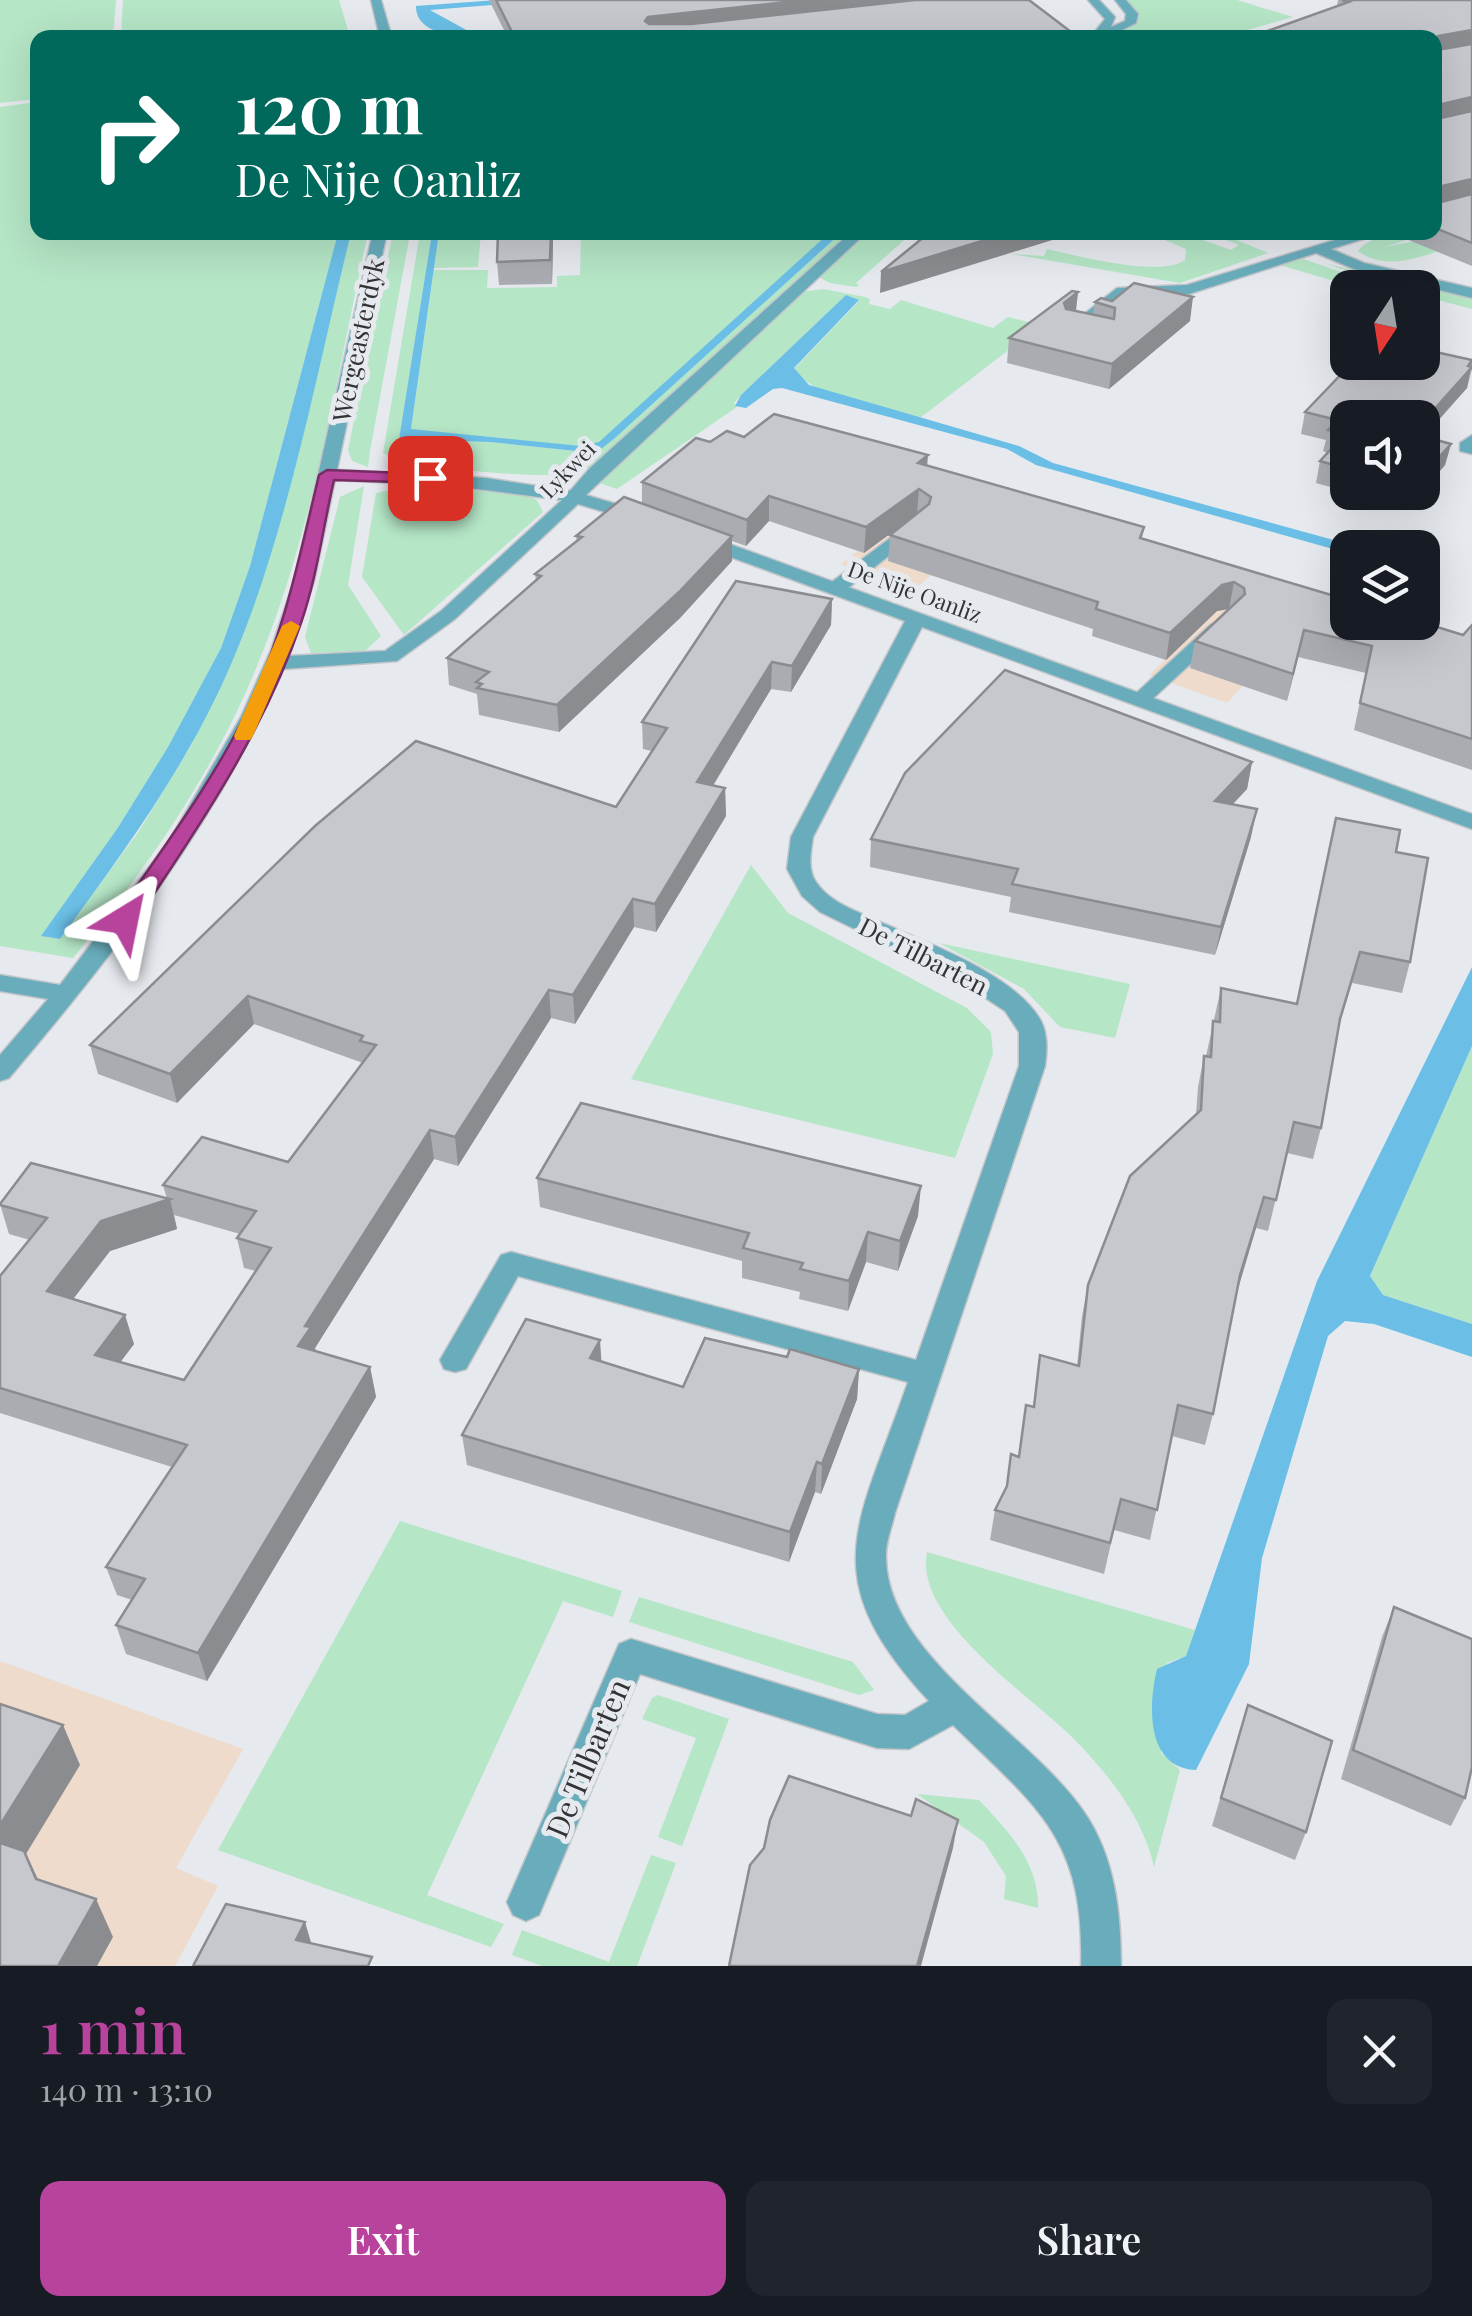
<!DOCTYPE html>
<html lang="en">
<head>
<meta charset="utf-8">
<style>
	:root { --surface:#171b24; --page:#20242c; --text:#f1f3f6; --muted:#9ea1a6; --accent:#b7439c }
	body { margin:0; font-family:"Playfair Display",serif; background:var(--page); color:var(--text); height:100vh; display:flex; flex-direction:column; font-size:38px; white-space:nowrap }
	* { box-sizing:border-box; margin:0 }
	p { font-size:32px; color:var(--muted) }
	.icon { flex:none; width:55px; height:55px; fill:none; stroke:currentColor; stroke-width:2; stroke-linecap:round; stroke-linejoin:round }
	.map { position:relative; height:1966px; overflow:hidden }
	.panel { display:flex; flex-direction:column; background:var(--surface); flex:1 }
	.panel>* { flex:none }
	.guide { position:absolute; left:30px; top:30px; width:1412px; height:210px; border-radius:20px; box-shadow:0 10px 40px #0002; background:#00695c; color:#fff; overflow:hidden }
	.needle { width:65px; rotate:192deg }
	.tools { position:absolute; left:1330px; top:270px; display:grid; gap:20px }
	.tools a { display:grid; place-items:center; width:110px; height:110px; border-radius:20px; background:var(--surface); box-shadow:0 10px 40px #0002; font-size:50px }
	.pin { position:absolute; display:grid; place-items:center; width:85px; height:85px; color:#fff; margin:-42px; border-radius:20px; box-shadow:0 5px 15px #0006 }
	.me { position:absolute; width:110px; margin:-55px; rotate:35deg; stroke-linejoin:round; filter:drop-shadow(0 0 8px #0008) }
	.turn { display:flex; align-items:center; gap:35px; height:210px; padding:0 40px; font-size:45px }
	.turn .icon { width:130px; height:130px; stroke-width:2.5 }
	.turn b { display:block; font-size:70px; line-height:85px }
	.round { display:grid; place-items:center; flex:none; width:105px; height:105px; border-radius:20px; background:var(--page) }
	.overview { display:flex; align-items:center; justify-content:space-between; height:170px; padding:0 40px }
	h1 { font-size:60px; font-weight:600; line-height:75px; color:var(--accent) }
	.primary-button { display:flex; gap:20px; margin-top:auto; padding:20px 40px }
	.primary-button a { flex:1; height:115px; border-radius:20px; background:var(--accent); color:#fff; font-size:40px; font-weight:600; line-height:115px; text-align:center }
	.primary-button a+a { background:var(--page); color:var(--text) }
	.map>svg:first-child { display:block }
	.industrial { fill:#efdbcc }
	.green { fill:#b5e6c6 }
	.water { fill:#6bbfe7 }
	.lines { fill:none; stroke-linecap:round; stroke-linejoin:round }
	.lane-casing { stroke:#c2c5c9; stroke-width:3 }
	.street-casing { stroke:#c2c5c9; stroke-width:3 }
	.lane { fill:#69adbc; fill-rule:evenodd }
	.street { fill:#69adbc; fill-rule:evenodd }
	.wall { fill:#aaacb1; fill-rule:evenodd }
	.shaded-wall { fill:#8b8c90 }
	.building { fill:#c6c8ce; stroke:#8b8c90; stroke-width:2.5 }
	.route { fill:#b7439c; stroke:#772c65; stroke-width:2.5 }
	.slow { fill:#f59e0b }
	.labels { text-anchor:middle; dominant-baseline:central; stroke-width:10; stroke-linejoin:round; paint-order:stroke }
	.far-street-label { font-size:22px; fill:#323335; stroke:#e6e9ee }
	.street-label { font-size:25px; fill:#323335; stroke:#e6e9ee }
	.near-street-label { font-size:30px; fill:#323335; stroke:#e6e9ee }
</style>
</head>
<body>
<div class="map">
<svg width="1472" height="1966" viewBox="0 0 1472 1966">
	<rect width="100%" height="100%" fill="#e6e9ee"/>
	<g class="industrial">
		<polygon points="906,513 951,558 914,590 841,564"/>
		<polygon points="1220,608 1293,631 1227,703 1149,675"/>
		<polygon points="0,1661 243,1749 176,1868 218,1886 175,1966 0,1966"/>
	</g>
	<g class="green">
		<polygon points="0,0 116,0 113,37 38,38 37,99 0,103"/>
		<polygon points="123,0 339,0 350,37 121,38"/>
		<polygon points="1127,0 1237,0 1293,17 1222,37 1111,38 1136,23 1138,14"/>
		<path d="M37,102L38,232L338,233L250,566L221,648L168,747L117,829L42,936L60,939L139,831L191,746L267,566L351,233H368C337,373 314,528 259,661C215,771 148,867 73,958L0,946V107Z"/>
		<path d="M1472,230V238C1438,250 1391,276 1358,251C1371,233 1407,233 1429,233L1384,247Z"/>
		<path d="M1146,232L1183,233L1231,250L1239,245L1207,233H1220L1268,253L1180,283L1011,254L1044,256L1047,249C1078,256 1160,278 1185,260L1186,249Z"/>
		<path d="M420,233H432L399,439L490,442L586,452L615,438L841,233H853L589,470C576,467 566,474 552,475C521,476 405,468 383,453Z"/>
		<polygon points="439,233 481,233 478,267 434,268"/>
		<polygon points="581,233 830,233 599,443 581,446 414,432 411,429 434,270 488,270 487,288 557,287 557,276 580,275"/>
		<polygon points="866,233 912,233 856,283 859,285 856,287 830,283 817,276"/>
		<polygon points="410,234 370,451 368,467 352,461 348,450 391,242 392,238"/>
		<polygon points="1303,259 1386,287 1354,287 1280,265"/>
		<polygon points="1323,263 1472,298 1472,309 1423,296 1422,288 1398,287"/>
		<path d="M823,289L865,297L870,299L869,304L890,309L901,300L993,328L1008,317L1041,325L920,418C885,408 814,399 794,369L859,301L846,295L741,395L734,403L737,407L617,489L599,483L800,292Z"/>
		<polygon points="364,486 348,585 381,636 365,651 311,653 305,637 340,497"/>
		<polygon points="411,486 522,494 537,500 543,512 404,635 362,577 376,493"/>
		<polygon points="751,865 788,913 967,1008 991,1032 993,1054 955,1158 631,1079"/>
		<polygon points="939,943 1130,984 1115,1038 1060,1027 1024,989"/>
		<polygon points="1472,1046 1472,1324 1383,1295 1370,1276"/>
		<polygon points="400,1521 622,1591 613,1617 563,1601 427,1895 504,1924 491,1947 218,1850"/>
		<path d="M927,1552L1195,1630L1186,1656L1167,1663L1161,1753L1180,1770L1154,1867C1143,1817 1109,1775 1073,1738C1030,1695 913,1619 927,1552Z"/>
		<polygon points="639,1597 853,1662 874,1690 859,1695 629,1622"/>
		<polygon points="658,1695 729,1719 682,1846 658,1837 696,1738 642,1719 652,1698"/>
		<path d="M917,1794L979,1800C1008,1831 1039,1862 1038,1908L1004,1899L1006,1876L984,1842Z"/>
		<polygon points="651,1855 676,1863 637,1966 542,1966 512,1955 522,1930 609,1962"/>
	</g>
	<g class="water">
		<path d="M497,0H552L430,10L479,37C457,37 415,34 416,6Z"/>
		<path d="M338,233H351C314,382 283,560 216,697C174,784 117,861 60,939L41,936L117,829L168,747L221,648L250,566Z"/>
		<polygon points="432,233 439,233 411,429 581,446 599,442 828,234 841,233 615,438 601,449 586,452 490,442 399,439"/>
		<polygon points="846,295 859,300 794,368 809,385 1019,446 1053,463 1359,547 1348,548 1347,553 1036,465 1007,449 782,388 773,389 746,408 735,406 741,395"/>
		<path d="M1472,967V1046L1370,1276L1383,1295L1472,1324V1357L1374,1324L1345,1321L1328,1336L1262,1558L1249,1664L1196,1770C1146,1768 1148,1706 1157,1669L1186,1656L1317,1281Z"/>
	</g>
	<g class="lines">
		<g class="lane-casing">
			<g id="lane">
				<polygon points="1088,0 1099,0 1115,17 1111,27 1125,21 1126,14 1115,0 1126,0 1138,14 1136,23 1106,38 1090,38 1105,19"/>
				<polygon points="917,518 926,524 924,528 843,592 829,592 829,584"/>
				<polygon points="1217,623 1227,629 1224,633 1147,704 1133,704 1130,700 1133,696 1210,625"/>
			</g>
		</g>
		<g class="street-casing">
			<g id="street">
				<polygon points="371,0 381,0 392,38 380,38"/>
				<path d="M373,232H387L337,470L486,478L570,491L590,468L851,232H867L586,495L647,513V521L641,523L578,504L455,619L397,661L283,669C217,822 116,952 9,1078L0,1081V1055L48,999L0,991V975L60,985L169,841L241,717L271,650L294,581ZM335,480L446,485L562,500L441,611L385,651L288,656L314,581Z"/>
				<polygon points="1361,232 1386,232 1331,249 1364,263 1472,288 1472,298 1354,269 1316,253 1189,294 1126,295 1091,322 1078,319 1117,288 1187,285"/>
				<polygon points="1472,435 1472,454 1460,451 1460,443"/>
				<path d="M702,534L1472,814V829L922,627L813,837C811,852 807,868 816,882C830,903 857,911 880,922C926,942 1016,975 1041,1021C1048,1035 1047,1051 1045,1066L895,1513C892,1527 885,1543 886,1558C887,1657 1031,1734 1084,1812C1115,1857 1121,1913 1121,1966H1081C1085,1838 1038,1808 953,1725L909,1749L877,1748L640,1674L539,1915L526,1921L513,1915L507,1902L619,1644L631,1639L877,1714L905,1715L929,1701C812,1575 859,1525 908,1382L518,1276L466,1369L455,1372L444,1369L440,1360L501,1255L511,1252L916,1360L1019,1066V1032L1005,1011L957,979L820,912L802,896L787,869L791,837L905,621L695,544V536Z"/>
			</g>
		</g>
		<use href="#lane" class="lane"/>
		<use href="#street" class="street"/>
	</g>
	<g class="wall">
		<polygon points="489,0 1029,0 1079,38 508,38"/>
		<polygon points="1338,0 1472,0 1472,266 1389,232 1435,232 1435,38 1337,6"/>
		<polygon points="553,241 552,284 499,285 497,262"/>
		<polygon points="1078,292 1076,311 1093,315 1095,302 1190,321 1109,389 1007,363 1009,338"/>
		<polygon points="1472,360 1472,369 1467,388 1424,437 1451,444 1445,465 1422,492 1422,418 1348,418 1348,492 1316,483 1320,461 1328,453 1323,451 1326,440 1301,434 1305,412 1378,371"/>
		<polygon points="744,437 927,466 1144,527 1142,538 1463,635 1472,625 1472,770 1354,730 1366,673 1298,657 1287,701 1190,668 1195,641 1229,609 1217,611 1166,660 1092,636 1093,629 888,561 890,535 903,524 864,553 769,521 746,546 732,541 732,561 680,618 559,732 479,715 477,694 449,685 447,658 536,581 535,574 577,542 576,536 642,503 642,482 710,442"/>
		<polygon points="1351,492 1422,492 1409,508"/>
		<path d="M832,599L831,625L791,692L771,689L713,786L725,788L726,816L656,932L634,927L575,1024L551,1018L458,1166L434,1159L315,1348L316,1351L370,1367L376,1397L207,1681L126,1654L116,1625L132,1600L117,1595L106,1567L172,1467L0,1413V1276L30,1240L9,1234L0,1204L167,1199L163,1185L288,1162L363,1063L254,1024L177,1103L98,1074L90,1045L616,807L652,751L643,749L642,722ZM174,1215L240,1234L237,1238L244,1268L256,1271L184,1380L120,1362L134,1344L73,1299L110,1251L177,1229Z"/>
		<polygon points="1252,762 1247,789 1232,805 1251,837 1215,955 1009,912 1011,897 870,867 871,839"/>
		<polygon points="1336,818 1396,852 1410,962 1402,993 1352,983 1339,1025 1321,1128 1313,1159 1287,1153 1268,1231 1256,1228 1237,1290 1213,1414 1205,1445 1172,1436 1150,1540 1114,1530 1104,1574 990,1540 995,1510 1006,1488 1018,1456 1033,1407 1040,1355 1077,1366 1082,1316 1088,1285 1196,1115 1198,1087 1204,1056 1206,1056 1221,988 1296,1004"/>
		<polygon points="537,1178 918,1216 898,1271 866,1262 848,1311 799,1299 800,1292 742,1278 742,1261 540,1207"/>
		<polygon points="787,1357 859,1369 857,1399 821,1494 815,1492 789,1562 467,1465 462,1435 601,1362 683,1387"/>
		<polygon points="1394,1607 1465,1798 1451,1826 1341,1779 1382,1637"/>
		<polygon points="1239,1735 1306,1832 1295,1860 1212,1826"/>
	</g>
	<g class="shaded-wall">
		<polygon points="805,0 922,0 649,34 645,21 648,17"/>
		<polygon points="1472,30 1472,46 1435,53 1438,36"/>
		<polygon points="1472,97 1472,115 1435,123 1438,105"/>
		<polygon points="1472,179 1472,198 1435,207 1438,187"/>
		<polygon points="551,232 552,232 553,241 552,284"/>
		<polygon points="1011,232 1063,232 1059,238 880,293 881,272"/>
		<polygon points="1078,292 1075,317 1062,327 1064,303"/>
		<polygon points="1193,297 1190,321 1109,389 1112,364"/>
		<polygon points="1472,362 1467,388 1422,438 1422,423"/>
		<polygon points="1451,444 1445,465 1422,492 1422,476"/>
		<polygon points="928,455 926,480 918,463"/>
		<polygon points="919,489 917,514 864,553 866,527"/>
		<polygon points="1412,492 1422,492 1409,508"/>
		<polygon points="769,496 769,521 746,546 747,520"/>
		<polygon points="732,536 732,561 680,618 559,732 557,705"/>
		<polygon points="1234,582 1229,609 1217,611 1166,660 1170,633 1222,585"/>
		<polygon points="832,599 831,625 791,692 792,666"/>
		<polygon points="1304,630 1298,657 1287,701 1293,674"/>
		<polygon points="772,662 771,689 698,810 697,782"/>
		<polygon points="1252,762 1247,789 1209,829 1215,801"/>
		<polygon points="725,788 726,816 656,932 655,904"/>
		<polygon points="1257,809 1251,837 1215,955 1221,927"/>
		<polygon points="633,899 634,927 575,1024 573,995"/>
		<polygon points="549,990 551,1018 458,1166 455,1137"/>
		<polygon points="248,996 254,1024 177,1103 170,1074"/>
		<polygon points="430,1130 434,1159 315,1348 317,1356 298,1346 305,1326"/>
		<polygon points="921,1186 918,1216 898,1271 900,1241"/>
		<polygon points="1264,1197 1256,1228 1233,1306 1240,1275"/>
		<polygon points="170,1199 177,1229 110,1251 57,1320 47,1291 101,1221"/>
		<polygon points="868,1232 866,1262 848,1311 849,1281"/>
		<polygon points="125,1315 134,1344 104,1384 95,1355"/>
		<polygon points="600,1340 602,1370 590,1358"/>
		<polygon points="370,1367 376,1397 207,1681 198,1653"/>
		<polygon points="859,1369 857,1399 821,1494 822,1464"/>
		<polygon points="817,1462 815,1492 789,1562 790,1532"/>
		<polygon points="63,1725 80,1765 26,1854 43,1890 0,1857 0,1825"/>
		<polygon points="958,1820 953,1848 921,1966 917,1966"/>
		<polygon points="96,1899 113,1937 97,1966 58,1966"/>
		<polygon points="305,1922 313,1949 296,1940"/>
	</g>
	<g class="building">
		<polygon points="496,0 805,0 648,17 645,21 649,24 691,24 915,0 1029,0 1079,38 515,38"/>
		<polygon points="1342,0 1472,0 1472,30 1438,36 1437,50 1472,44 1472,97 1438,105 1437,119 1472,111 1472,179 1438,187 1437,203 1472,194 1472,243 1435,228 1435,38 1248,38 1349,2"/>
		<polygon points="498,232 551,232 550,260 497,262"/>
		<polygon points="930,232 1011,232 881,272"/>
		<polygon points="1134,283 1193,297 1112,364 1009,338 1072,291 1078,292 1064,303 1066,309 1114,319 1115,308 1095,302 1101,298 1112,301"/>
		<polygon points="1422,349 1472,360 1468,366 1472,367 1422,423 1422,418 1348,418 1348,469 1320,461 1345,434 1328,430 1337,420 1305,412 1350,365 1378,371 1388,362 1422,362"/>
		<polygon points="774,414 928,455 918,463 1144,527 1140,538 1348,600 1348,622 1421,622 1463,635 1472,625 1472,739 1360,703 1372,646 1304,630 1293,674 1195,641 1245,594 1244,588 1234,582 1222,585 1170,633 1096,609 1098,602 890,535 929,504 931,497 919,489 866,527 769,496 747,520 642,482 696,438 710,442 727,431 744,437"/>
		<polygon points="1422,436 1451,444 1422,476"/>
		<polygon points="624,497 732,536 679,592 557,705 477,688 482,684 476,682 489,672 447,658 541,576 535,574 582,537 576,536"/>
		<polygon points="736,581 832,599 792,666 772,662 697,782 725,788 655,904 633,899 573,995 549,990 455,1137 430,1130 305,1326 311,1327 298,1346 370,1367 198,1653 116,1625 145,1579 106,1567 187,1445 0,1388 0,1276 47,1218 0,1205 0,1204 31,1163 170,1199 101,1221 47,1291 125,1315 95,1355 184,1380 271,1248 237,1238 256,1211 163,1185 202,1137 288,1162 376,1045 360,1041 363,1036 248,996 170,1074 90,1045 315,826 416,741 616,807 667,728 642,722"/>
		<polygon points="1005,670 1252,762 1215,801 1257,809 1221,927 1012,884 1018,869 871,839 905,773"/>
		<polygon points="1336,818 1400,830 1396,852 1428,858 1410,962 1360,952 1340,1019 1321,1128 1294,1122 1276,1200 1264,1197 1240,1275 1213,1414 1178,1405 1157,1510 1121,1499 1110,1543 995,1510 1007,1486 1011,1454 1019,1457 1026,1405 1034,1407 1040,1355 1079,1366 1088,1285 1130,1176 1201,1110 1204,1056 1211,1057 1213,1021 1220,1022 1221,988 1297,1004"/>
		<polygon points="581,1103 921,1186 900,1241 868,1232 849,1281 800,1269 803,1263 743,1248 749,1233 537,1178"/>
		<polygon points="526,1319 600,1340 590,1358 683,1387 705,1338 787,1357 790,1349 859,1369 822,1464 817,1462 790,1532 462,1435"/>
		<polygon points="1394,1607 1472,1639 1472,1767 1465,1798 1353,1750"/>
		<polygon points="0,1704 63,1725 0,1825"/>
		<polygon points="1248,1705 1332,1741 1306,1832 1221,1798"/>
		<polygon points="789,1776 911,1816 916,1799 958,1820 917,1966 729,1966 750,1865 764,1848 770,1820"/>
		<polygon points="0,1843 24,1851 36,1879 96,1899 58,1966 0,1966"/>
		<polygon points="226,1904 305,1922 296,1940 372,1957 368,1966 193,1966"/>
	</g>
	<path class="route" d="M327,470L430,474L438,478L430,483L334,480C323,527 317,577 301,623C263,734 198,828 133,925H117L114,920C158,854 206,792 242,721C282,644 299,559 319,475Z"/>
	<polygon class="slow" points="291,621 300,626 253,736 250,740 236,740 234,736 282,626"/>
	<g class="labels">
		<g class="far-street-label">
			<text transform="translate(567 469) rotate(-46)">Lykwei</text>
			<text transform="translate(915 591) rotate(20)">De Nije Oanliz</text>
		</g>
		<g class="street-label">
			<text transform="translate(357 340) rotate(-78)">Wergeasterdyk</text>
			<text transform="translate(924 955) rotate(27)">De Tilbarten</text>
		</g>
		<g class="near-street-label">
			<text transform="translate(587 1758) rotate(-67)">De Tilbarten</text>
		</g>
	</g>
</svg>
<div class="tools">
<a><svg class="needle" viewBox="-14 -14 28 28"><path d="M0-13l5 13h-10z" fill="#e53935"/><path d="M0 13l5-13h-10z" fill="#9ea1a6"/></svg></a>
<a><svg class="icon" aria-label="sound" viewBox="0 0 24 24"><path d="M4 9h4l5-4v14l-5-4H4zM17 9q2 3 0 6"/></svg></a>
<a><svg class="icon" aria-label="layers" viewBox="0 0 24 24"><path d="M12 4l9 5-9 5-9-5zM3 14l9 5 9-5"/></svg></a>
</div>
<div class="pin" style="left:430px;top:478px;background:#d93025"><svg class="icon" aria-label="arrive" viewBox="0 0 24 24"><path d="M6 21V4h12l-3 4 3 4H6"/></svg></div>
<svg class="me" style="left:125px;top:920px" viewBox="-20 -20 40 40"><path d="M0-17L14 15 0 8-14 15z" fill="#b7439c" stroke="#fff" stroke-width="4"/></svg>
<div class="guide">
<div class="turn"><svg class="icon" aria-label="right" viewBox="0 0 24 24"><path d="M7 20v-9h11M14 6l5 5-5 5"/></svg><div><b>120 m</b>De Nije Oanliz</div></div>
</div>
</div>
<section class="panel">
<div class="overview"><div><h1>1 min</h1><p>140 m · 13:10</p></div><a class="round"><svg class="icon" aria-label="close" viewBox="0 0 24 24"><path d="M6 6l12 12M18 6L6 18"/></svg></a></div>
<div class="primary-button"><a>Exit</a><a>Share</a></div>
</section>
</body>
</html>
